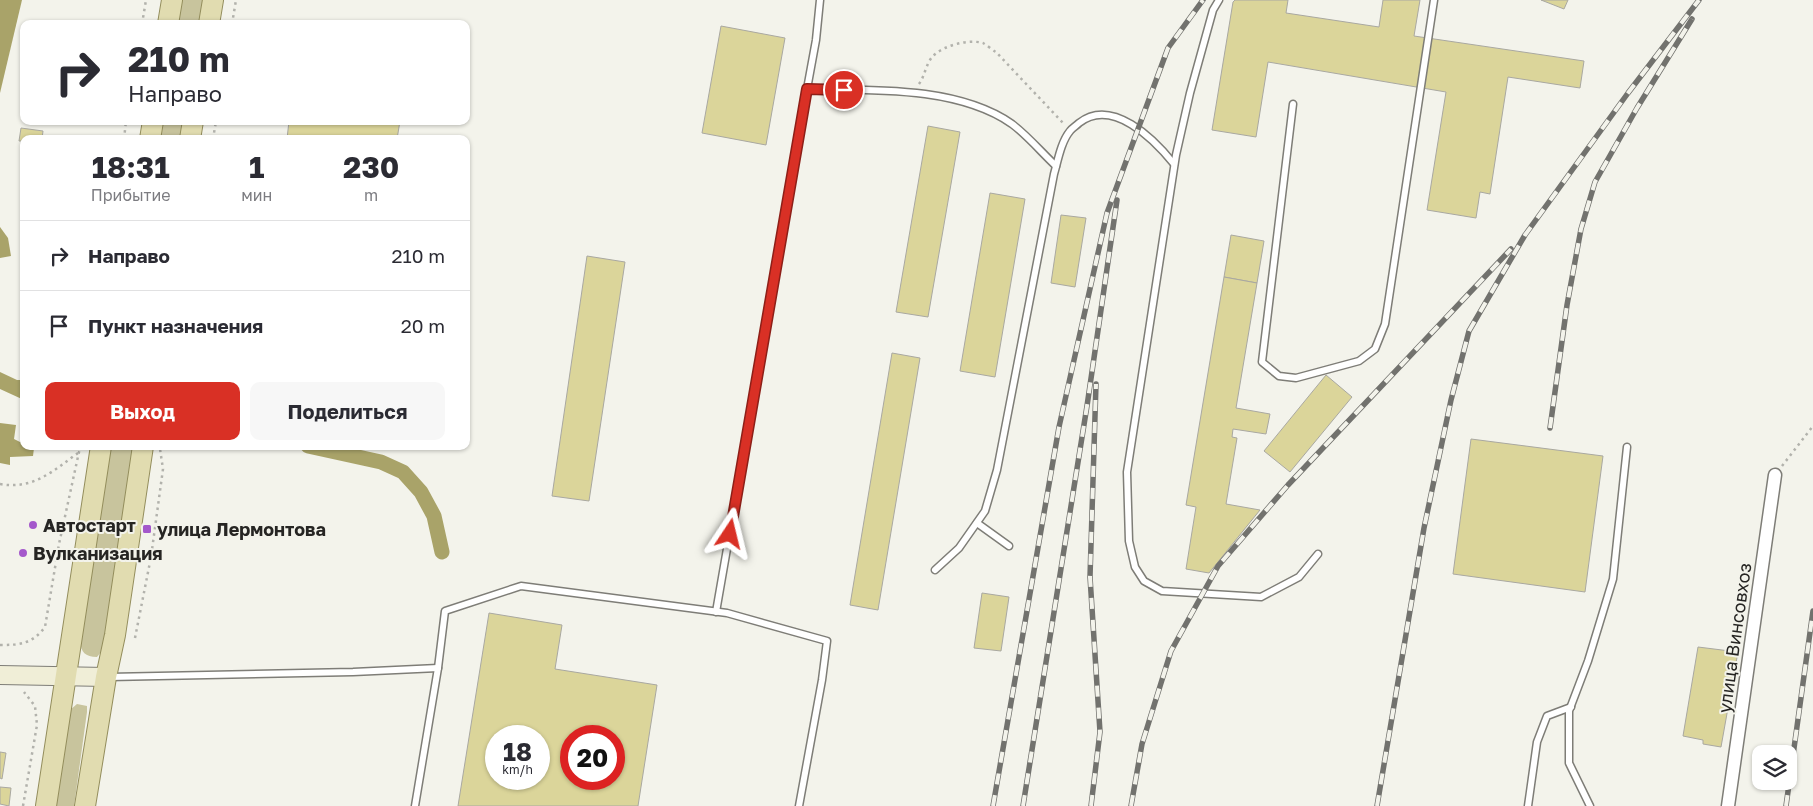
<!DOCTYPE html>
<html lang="ru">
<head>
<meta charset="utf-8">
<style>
	:root { --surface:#fff; --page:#f7f7f7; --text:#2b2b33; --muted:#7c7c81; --line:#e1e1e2; --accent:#d93025 }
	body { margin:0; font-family:"Golos Text",sans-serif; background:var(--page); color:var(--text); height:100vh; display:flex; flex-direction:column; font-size:19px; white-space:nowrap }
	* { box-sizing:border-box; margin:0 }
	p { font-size:16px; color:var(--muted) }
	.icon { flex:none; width:28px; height:28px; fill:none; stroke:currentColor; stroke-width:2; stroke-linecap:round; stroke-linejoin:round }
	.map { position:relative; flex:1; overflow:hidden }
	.details { position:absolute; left:20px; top:135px; width:450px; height:315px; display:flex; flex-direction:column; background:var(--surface); border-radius:10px; box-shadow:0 1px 4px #0004 }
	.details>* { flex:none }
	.hud { position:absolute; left:20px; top:20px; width:450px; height:105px; border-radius:10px; box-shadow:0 1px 4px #0004; background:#fff; color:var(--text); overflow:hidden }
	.controls { position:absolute; left:1752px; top:745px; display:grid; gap:10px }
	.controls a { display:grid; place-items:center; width:45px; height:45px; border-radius:10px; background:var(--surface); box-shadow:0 1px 4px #0004; font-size:25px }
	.speed { position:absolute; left:485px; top:725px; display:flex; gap:10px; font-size:25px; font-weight:700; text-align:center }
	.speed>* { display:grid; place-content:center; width:65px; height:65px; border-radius:50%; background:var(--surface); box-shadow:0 1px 4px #0004; line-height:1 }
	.speed small { font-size:12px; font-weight:400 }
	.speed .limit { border:8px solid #d22; background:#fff; color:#111 }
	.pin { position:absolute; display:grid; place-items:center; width:42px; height:42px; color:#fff; margin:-21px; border:2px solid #fff; border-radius:50%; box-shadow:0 1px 5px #0007 }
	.me { position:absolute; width:55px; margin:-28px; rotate:10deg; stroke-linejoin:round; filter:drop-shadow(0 0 4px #0008) }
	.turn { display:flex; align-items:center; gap:18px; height:105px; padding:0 25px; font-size:22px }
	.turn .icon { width:65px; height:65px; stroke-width:2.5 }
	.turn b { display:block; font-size:35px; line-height:42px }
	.eta { display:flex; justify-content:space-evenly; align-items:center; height:85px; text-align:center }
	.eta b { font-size:30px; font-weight:700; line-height:35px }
	.primary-button { display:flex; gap:10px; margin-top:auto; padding:10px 25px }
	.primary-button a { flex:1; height:58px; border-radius:10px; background:var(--accent); color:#fff; font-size:20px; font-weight:700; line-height:58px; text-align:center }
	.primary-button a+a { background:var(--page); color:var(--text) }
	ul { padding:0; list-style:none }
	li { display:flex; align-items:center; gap:15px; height:70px; padding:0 25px; border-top:1px solid var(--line) }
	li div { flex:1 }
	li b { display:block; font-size:19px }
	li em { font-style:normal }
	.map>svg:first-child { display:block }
	.green { fill:#c8c49d }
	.water { fill:#a9a369 }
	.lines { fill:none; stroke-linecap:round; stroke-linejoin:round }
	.canal { stroke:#a9a369; stroke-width:15 }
	.building { fill:#dbd59a; stroke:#a9a8a1; fill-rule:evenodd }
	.lane-casing { stroke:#7e7d77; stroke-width:9 }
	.street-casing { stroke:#7e7d77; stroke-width:15 }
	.secondary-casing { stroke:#7e7d77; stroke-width:20 }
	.primary-casing { stroke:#938d5c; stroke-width:22 }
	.path { stroke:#b2b2ac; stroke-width:2.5; stroke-dasharray:2.5 4; stroke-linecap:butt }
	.lane { stroke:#fff; stroke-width:6 }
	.street { stroke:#fff; stroke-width:12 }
	.secondary { stroke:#f0eed7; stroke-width:18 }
	.primary { stroke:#e1dcb0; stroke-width:20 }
	.rail-casing { stroke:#72726e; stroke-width:5.5 }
	.rail { stroke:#f3f3eb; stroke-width:4; stroke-dasharray:11; stroke-linecap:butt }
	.route-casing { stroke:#8d1f18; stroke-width:12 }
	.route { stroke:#d93025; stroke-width:9 }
	.poi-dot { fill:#a458cb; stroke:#f3f3eb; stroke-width:2 }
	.labels { text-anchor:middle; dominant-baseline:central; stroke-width:4; stroke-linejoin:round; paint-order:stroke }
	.poi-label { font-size:18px; font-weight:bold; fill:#262523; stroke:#f3f3eb; text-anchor:start }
	.street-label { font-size:18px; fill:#262523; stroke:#f3f3eb }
</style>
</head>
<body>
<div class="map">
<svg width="1813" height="806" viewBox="0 0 1813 806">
	<rect width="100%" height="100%" fill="#f3f3eb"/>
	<g class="green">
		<polygon points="179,0 204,0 200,24 175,24"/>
		<polygon points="160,121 184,121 182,139 157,139"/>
		<path d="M110,446H134L104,644L101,652L97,657C85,657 81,652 80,641Z"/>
		<polygon points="77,704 87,706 87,712 74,806 56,806 70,710"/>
	</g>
	<g class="water">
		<polygon points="0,0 22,0 0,93"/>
		<polygon points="0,227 8,238 11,256 0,258"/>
		<polygon points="0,372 17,380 24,380 24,400 0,389"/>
		<polygon points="0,423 16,425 14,439 24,444 24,446 34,448 33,456 10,457 10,465 0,463"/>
	</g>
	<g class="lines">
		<polyline class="canal" points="308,446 381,462 403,472 421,492 434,516 442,552"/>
	</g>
	<g class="building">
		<polygon points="1235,0 1288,0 1286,13 1379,27 1383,0 1420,0 1414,36 1584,61 1580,88 1508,77 1490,194 1480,192 1476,218 1427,210 1446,92 1268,62 1256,137 1212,130 1233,2"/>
		<polygon points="1541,0 1568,0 1564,9"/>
		<polygon points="721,26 785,38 766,145 702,133"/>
		<polygon points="289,121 400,121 397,139 287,139"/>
		<polygon points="928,126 960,132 928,317 896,312"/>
		<polygon points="21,128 43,131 42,139 24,139 24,141 19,141"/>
		<polygon points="990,193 1025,199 995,377 960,371"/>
		<polygon points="1061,215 1086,218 1075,287 1051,283"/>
		<polygon points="1231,235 1264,241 1257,283 1224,277"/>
		<polygon points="587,256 625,262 589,501 552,496"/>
		<polygon points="1224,277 1257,283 1236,408 1270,414 1266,434 1233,429 1232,437 1237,438 1226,504 1260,510 1209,573 1186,569 1196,507 1186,505"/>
		<polygon points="892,353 920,358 878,610 850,605"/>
		<polygon points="1326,375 1352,397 1290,472 1264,451"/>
		<polygon points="1471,439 1603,456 1585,592 1453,574"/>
		<polygon points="982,593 1009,597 1001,651 974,648"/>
		<path d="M489,613L562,625L555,669L657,685L638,806H458ZM496,736H539V779H496ZM571,736H614V779H571Z"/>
		<polygon points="1698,647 1738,652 1721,747 1703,744 1703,740 1683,736"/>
		<polygon points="0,752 6,753 2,779 0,778"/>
		<polygon points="0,787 11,788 9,806 0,804"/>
	</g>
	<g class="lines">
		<g class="lane-casing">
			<g id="lane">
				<path d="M820,0L816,40L807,89C871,90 958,86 1012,124C1028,136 1042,153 1056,166"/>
				<polyline points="1219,0 1213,10 1190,93 1176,155 1127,472 1129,541 1135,567 1144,581 1162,591 1261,597 1299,577 1318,554"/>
				<polyline points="1293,104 1262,362 1279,376 1296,378 1359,361 1375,349 1385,324 1434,0"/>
				<polyline points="977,523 1009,546"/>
				<path d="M935,570L959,548L985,511L997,470L1054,174C1058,160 1061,142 1070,131C1072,128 1076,126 1079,123C1112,97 1154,139 1174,164"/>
				<polyline points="716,612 807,89"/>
				<polyline points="109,677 353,672 438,668"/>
				<polyline points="415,806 438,668 445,611 521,586 727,613 827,641 822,680 799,806"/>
				<polyline points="1528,806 1537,742 1547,716 1571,707"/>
				<polyline points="1590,806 1569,763 1569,711 1588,661 1613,579 1627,447"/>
			</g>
		</g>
		<g class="street-casing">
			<polyline id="street" points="1728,806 1775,475"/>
		</g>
		<g class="secondary-casing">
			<polyline id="secondary" points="0,675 106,677"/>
		</g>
		<g class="primary-casing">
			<g id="primary">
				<polyline points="168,24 172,0"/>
				<polyline points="209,24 213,0"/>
				<polyline points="150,139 153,121"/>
				<polyline points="190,139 193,121"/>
				<polyline points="46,806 101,446"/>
				<polyline points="85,806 106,677 115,635 143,446"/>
			</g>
		</g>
		<g class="path">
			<polyline points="142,24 146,0"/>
			<polyline points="232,24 236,0"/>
			<path d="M919,84C925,76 926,63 933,56C944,45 969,39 983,43C987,45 992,50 996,52L1064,124"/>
			<polyline points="124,139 126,121"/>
			<polyline points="213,139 216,121"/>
			<polyline points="1782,466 1813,426"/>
			<path d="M0,484C33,490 53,471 78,453"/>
			<polyline points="135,638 151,557 163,469 160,449"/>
			<path d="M0,645C20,645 32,644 45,627L59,544L79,452L82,446"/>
			<polyline points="23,806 37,725 35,706 24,692"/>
		</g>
		<use href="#lane" class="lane"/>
		<use href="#street" class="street"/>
		<use href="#secondary" class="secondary"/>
		<use href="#primary" class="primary"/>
		<g class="rail-casing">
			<g id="rail">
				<polyline points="1550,428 1567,305 1581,229 1595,182 1637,108 1692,19"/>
				<polyline points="993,806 1059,427 1107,213 1168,48 1203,0"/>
				<polyline points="1023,806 1087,406 1117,200"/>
				<polyline points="1091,806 1100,732 1090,577 1096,384"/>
				<polyline points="1131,806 1142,744 1171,651 1218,566 1288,485 1511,249"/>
				<polyline points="1377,806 1424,528 1451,400 1469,331 1525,235 1628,93 1699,0"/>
				<polyline points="1786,806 1813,611"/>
			</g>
		</g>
		<use href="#rail" class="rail"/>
	</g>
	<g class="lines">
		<g class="route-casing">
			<polyline id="route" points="730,534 807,89 844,90"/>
		</g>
		<use href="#route" class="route"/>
	</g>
	<g class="poi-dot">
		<circle cx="33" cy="525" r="5"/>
		<rect x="142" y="524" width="10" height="10" rx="2.5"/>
		<circle cx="23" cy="553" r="5"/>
	</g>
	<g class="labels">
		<g class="poi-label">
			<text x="43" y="525">Автостарт</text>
			<text x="157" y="529">улица Лермонтова</text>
			<text x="33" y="553">Вулканизация</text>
		</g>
		<g class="street-label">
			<text transform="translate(1734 638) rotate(-82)">улица Винсовхоз</text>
		</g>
	</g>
</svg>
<div class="controls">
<a><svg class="icon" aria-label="layers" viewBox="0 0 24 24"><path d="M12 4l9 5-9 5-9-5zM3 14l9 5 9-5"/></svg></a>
</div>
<div class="speed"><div>18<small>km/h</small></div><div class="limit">20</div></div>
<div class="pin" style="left:844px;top:90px;background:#d93025"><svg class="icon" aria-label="arrive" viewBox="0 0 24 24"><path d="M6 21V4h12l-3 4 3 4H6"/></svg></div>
<svg class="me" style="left:730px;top:534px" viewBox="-20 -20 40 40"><path d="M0-17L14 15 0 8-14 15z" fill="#d93025" stroke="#fff" stroke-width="4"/></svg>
<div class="hud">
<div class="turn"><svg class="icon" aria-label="right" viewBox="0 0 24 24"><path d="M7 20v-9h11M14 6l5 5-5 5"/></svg><div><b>210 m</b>Направо</div></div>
</div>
<section class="details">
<div class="eta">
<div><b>18:31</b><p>Прибытие</p></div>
<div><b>1</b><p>мин</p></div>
<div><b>230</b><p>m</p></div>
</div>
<ul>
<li><svg class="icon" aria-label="right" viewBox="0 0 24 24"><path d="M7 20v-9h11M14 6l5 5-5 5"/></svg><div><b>Направо</b></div><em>210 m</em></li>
<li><svg class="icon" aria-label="arrive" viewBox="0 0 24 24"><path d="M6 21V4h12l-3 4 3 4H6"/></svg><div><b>Пункт назначения</b></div><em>20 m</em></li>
</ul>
<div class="primary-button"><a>Выход</a><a>Поделиться</a></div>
</section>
</div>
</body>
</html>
